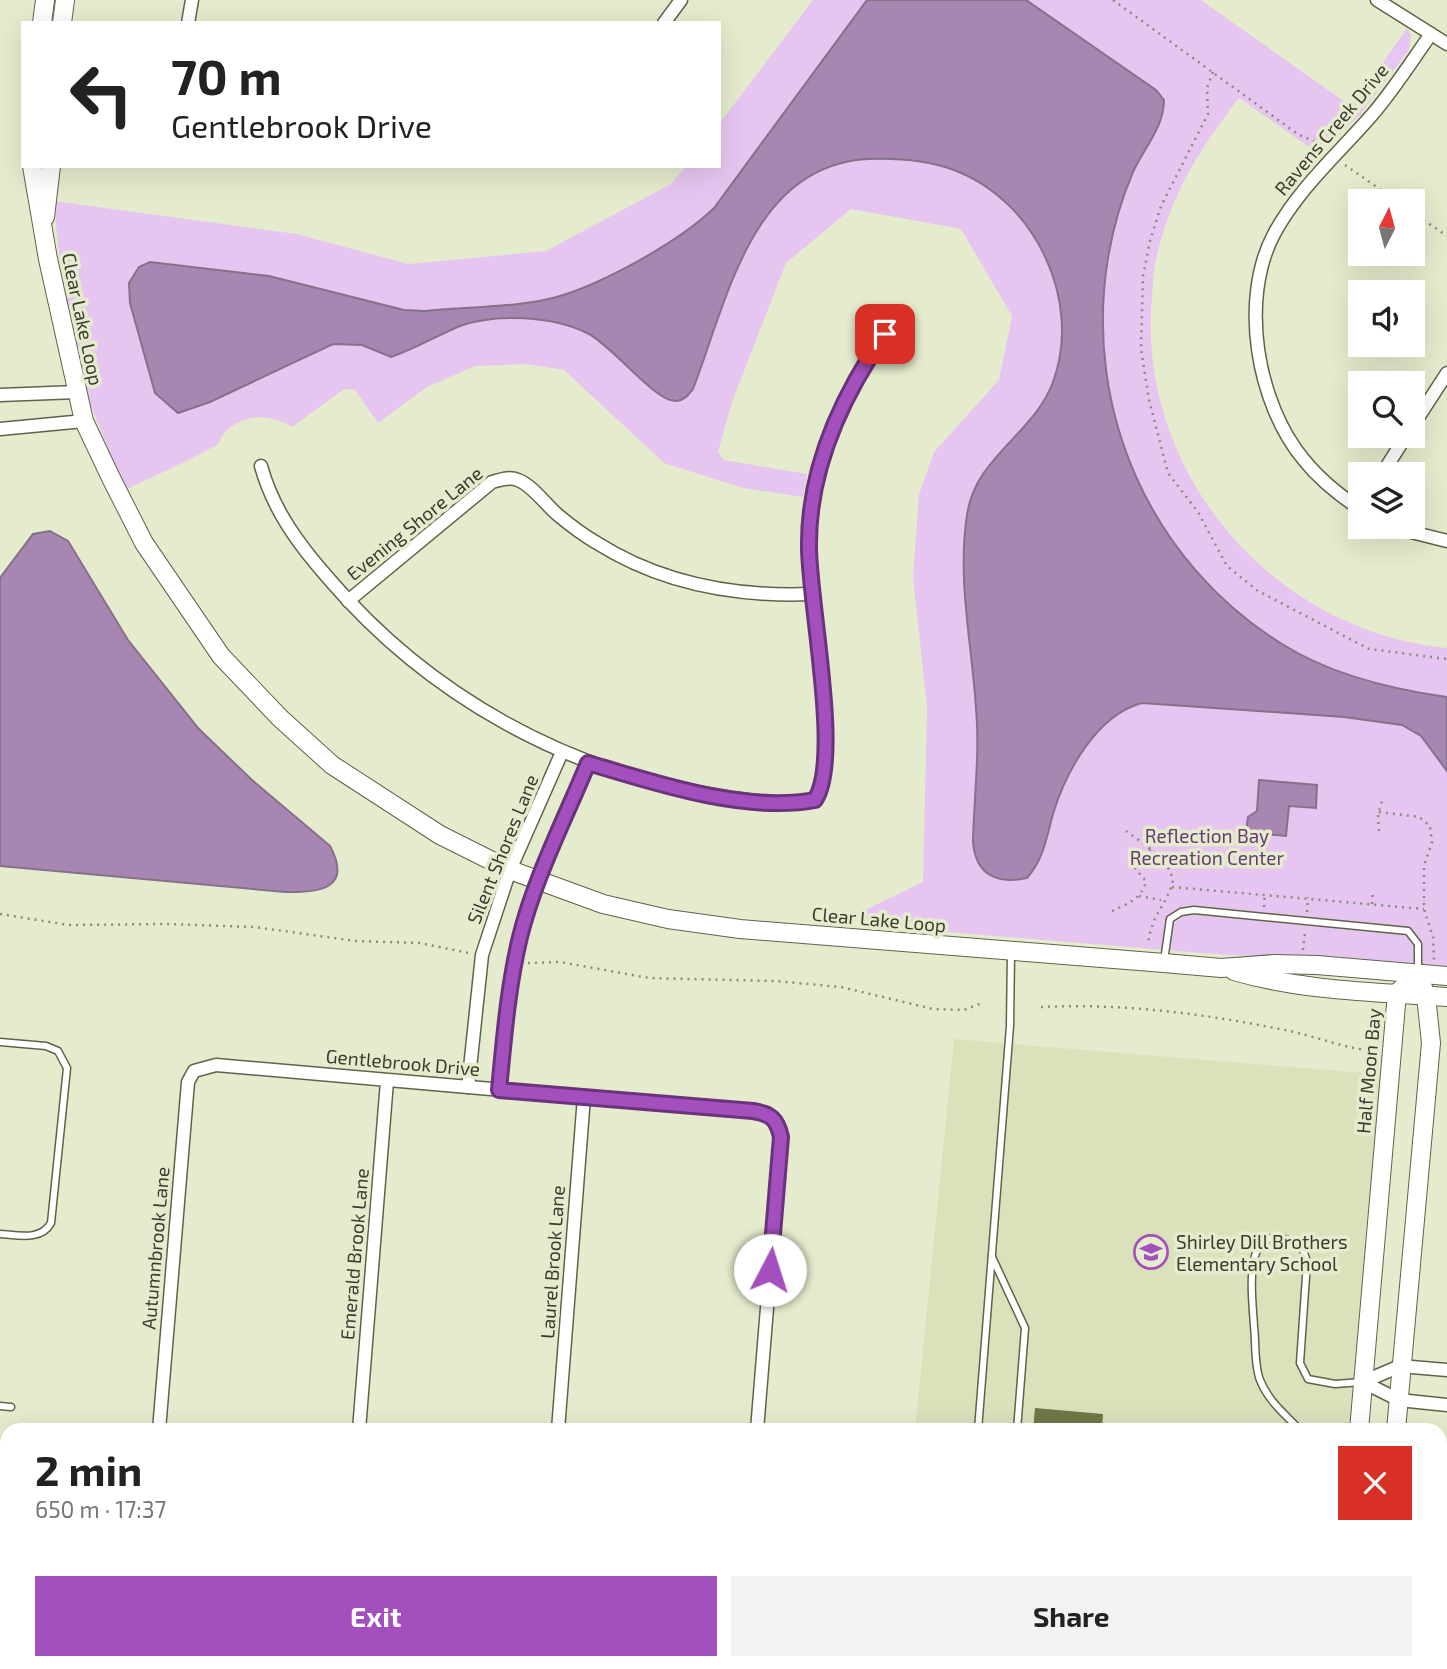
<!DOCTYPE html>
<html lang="en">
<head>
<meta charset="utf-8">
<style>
	:root { --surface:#fff; --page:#f2f2f2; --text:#222; --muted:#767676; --accent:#a34fbd }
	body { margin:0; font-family:"Exo 2",sans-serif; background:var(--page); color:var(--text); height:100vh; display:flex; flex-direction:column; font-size:26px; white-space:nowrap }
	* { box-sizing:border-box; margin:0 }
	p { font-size:23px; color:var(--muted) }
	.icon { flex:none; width:38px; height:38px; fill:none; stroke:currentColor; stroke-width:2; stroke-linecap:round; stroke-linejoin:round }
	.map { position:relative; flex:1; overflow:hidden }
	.panel { position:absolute; left:0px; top:1423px; width:1447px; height:247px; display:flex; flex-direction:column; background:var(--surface); border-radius:21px 21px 0 0; box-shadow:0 7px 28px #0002 }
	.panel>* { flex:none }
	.hud { position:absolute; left:21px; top:21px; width:700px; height:147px; border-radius:0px; box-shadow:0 7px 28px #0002; background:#fff; color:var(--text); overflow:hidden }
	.needle { width:46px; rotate:6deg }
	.fabs { position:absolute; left:1348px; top:189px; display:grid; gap:14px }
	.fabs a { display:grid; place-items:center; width:77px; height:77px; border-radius:0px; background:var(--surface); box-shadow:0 7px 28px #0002; font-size:35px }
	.pin { position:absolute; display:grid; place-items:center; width:60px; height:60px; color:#fff; margin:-30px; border-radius:14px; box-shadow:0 4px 10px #0006 }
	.me { position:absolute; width:77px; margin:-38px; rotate:5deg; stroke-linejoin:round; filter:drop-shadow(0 0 5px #0008) }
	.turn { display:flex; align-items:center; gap:24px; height:147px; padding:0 35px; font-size:32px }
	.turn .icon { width:91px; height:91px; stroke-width:2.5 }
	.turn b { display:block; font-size:49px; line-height:60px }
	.round { display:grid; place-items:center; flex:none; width:74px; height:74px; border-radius:0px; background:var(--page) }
	.overview { display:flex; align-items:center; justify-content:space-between; height:119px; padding:0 35px }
	h1 { font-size:42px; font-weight:700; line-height:52px }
	.action { display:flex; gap:14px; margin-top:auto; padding:14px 35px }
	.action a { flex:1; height:80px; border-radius:0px; background:var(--accent); color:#fff; font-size:28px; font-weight:700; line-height:80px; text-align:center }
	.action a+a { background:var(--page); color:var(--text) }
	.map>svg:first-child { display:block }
	.built { fill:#dae2bc }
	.green { fill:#e6c6f1 }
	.water { fill:#a787b1; stroke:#86708a; stroke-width:2 }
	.building { fill:#6e7847 }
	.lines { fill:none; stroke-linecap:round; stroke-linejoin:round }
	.lane-casing { stroke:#5e6449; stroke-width:9 }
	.street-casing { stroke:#5e6449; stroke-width:15 }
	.secondary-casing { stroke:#5e6449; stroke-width:20 }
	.path { stroke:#888d78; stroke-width:2.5; stroke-dasharray:2 5; stroke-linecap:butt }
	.lane { stroke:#fff; stroke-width:6 }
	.street { stroke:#fff; stroke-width:12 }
	.secondary { stroke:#fff; stroke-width:18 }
	.route-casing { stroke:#6a337b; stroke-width:18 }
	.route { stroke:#a34fbd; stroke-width:12 }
	.labels { text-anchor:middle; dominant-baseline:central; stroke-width:7; stroke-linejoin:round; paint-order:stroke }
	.street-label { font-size:19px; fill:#3a3c30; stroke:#e5eccd }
	.park-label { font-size:19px; fill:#663c73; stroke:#e5eccd }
	.poi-label { font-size:19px; fill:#3a3c30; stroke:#e5eccd; text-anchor:start }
</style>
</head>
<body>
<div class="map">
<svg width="1447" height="1669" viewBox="0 0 1447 1669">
	<rect width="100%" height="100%" fill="#e5eccd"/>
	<g class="built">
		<polygon points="954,1039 1388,1075 1351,1430 915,1430"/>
		<polygon points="893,1662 1327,1663 1326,1669 892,1669"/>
	</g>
	<path class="green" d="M813,0H1201L1352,107L1407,28L1411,35L1409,50L1359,116L1319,154L1239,98C1199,150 1173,190 1157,255C1153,269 1153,284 1152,297C1136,472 1273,632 1447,648V967L1308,957L1226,955L860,925L861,912L923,882L927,707L913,577L919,494L934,452L999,380L1012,316L961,229L851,209L786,263L732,402L718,452L724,460L807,474L803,497L743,488L664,463L564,370L526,364L475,366L427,387L378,423L355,390L344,389L292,427C272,414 246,413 227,430C221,435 221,443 215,446C186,462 156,475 127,489C116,466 105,443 96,419C70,350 60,275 54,201L297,234L408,264L546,251L671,184L686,166H719V124Z"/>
	<g class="water">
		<path d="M867,0H1026L1156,90L1164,100C1164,127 1144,148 1133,172C1121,200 1113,228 1108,258C1083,410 1151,563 1282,644C1331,675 1390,689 1447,697V771L1421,736L1402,725L1344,717L1142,703C1097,715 1066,771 1053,814C1046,839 1044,858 1027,878C996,885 975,874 973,841C974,797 980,752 976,709C972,643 957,581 967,515C975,457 1034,434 1053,382C1083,301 1035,200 954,170C926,160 898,158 869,159C752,164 727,301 693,389C688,395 685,400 676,401C655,402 611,344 587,333C553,316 496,313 460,326C436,336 415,349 391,357L362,345L333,344L210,402L178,413L155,393L130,303L129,283L139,267L150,262L269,276L404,310L425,311C463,307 526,307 560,296C606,282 680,241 714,208Z"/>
		<path d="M50,531L68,541L128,640L199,729L252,780L330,846C353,889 319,893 285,892L0,866V578L33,534Z"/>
		<polygon points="1259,780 1317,785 1316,808 1289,806 1286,836 1246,832 1248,817 1257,811"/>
	</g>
	<polygon class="building" points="1035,1408 1103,1414 1102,1430 1033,1430"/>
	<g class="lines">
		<g class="lane-casing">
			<g id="lane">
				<polyline points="1164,961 1170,919 1181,912 1194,910 1408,931 1418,944 1418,972"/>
				<path d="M0,1042L46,1046L58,1051L67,1068L51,1223C41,1241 18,1235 0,1234"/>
				<polyline points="992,1257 1025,1328 1017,1430"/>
				<polyline points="0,1406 11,1407"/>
				<polyline points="978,1430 1010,1026 1011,953"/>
				<path d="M1300,1430C1284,1413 1269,1402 1260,1380C1254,1365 1256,1343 1254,1326C1252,1292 1240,1210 1302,1247L1307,1262L1300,1363L1308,1379L1335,1384L1362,1382"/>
				<polyline points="0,1651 7,1651"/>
				<polyline points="958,1669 959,1662"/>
				<polyline points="1109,1669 1109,1662"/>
				<polyline points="1288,1669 1291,1662"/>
				<polyline points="1426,1669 1426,1662"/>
			</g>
		</g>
		<g class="street-casing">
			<g id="street">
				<polyline points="1377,0 1447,44"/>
				<polyline points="188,23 192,0"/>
				<polyline points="664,23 681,0"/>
				<polyline points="0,395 77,392"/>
				<polyline points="1412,427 1447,373"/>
				<polyline points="0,429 84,421"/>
				<path d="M261,466C273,510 299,545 329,579C429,696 568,773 720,796C751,801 784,806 815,800C842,760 809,603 809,547C808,470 842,396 885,334"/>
				<polyline points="1382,474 1406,436"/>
				<path d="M1360,509C1339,495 1320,480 1304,460C1257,404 1239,300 1274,234C1299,188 1337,155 1371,116C1393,91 1411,62 1431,34"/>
				<polyline points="1391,527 1447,541"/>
				<path d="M348,601L492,482C500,480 509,476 518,480C532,485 546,505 558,515C570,525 583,535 597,543C662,584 735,597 811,594"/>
				<polyline points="468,1087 482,955 510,870 562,752"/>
				<path d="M499,1090C503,1038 508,987 520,936C535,877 565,819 588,763"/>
				<polyline points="1363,1382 1399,1400 1447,1405"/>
				<polyline points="1363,1382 1400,1366 1447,1370"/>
				<polyline points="159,1430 188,1082 194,1071 216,1065 767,1113 775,1120 781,1137 757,1430"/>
				<polyline points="359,1430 387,1081"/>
				<polyline points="558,1430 584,1097"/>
			</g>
		</g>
		<g class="secondary-casing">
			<g id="secondary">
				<polyline points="42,23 45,0"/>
				<polyline points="62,23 65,0"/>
				<polyline points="32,166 48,259 84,421 111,478 144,543 221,656 280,718 332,765 440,835 510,870 603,904 668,919 740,929 1164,963 1221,968 1274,964 1317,965 1447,976"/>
				<polyline points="45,217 51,166"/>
				<path d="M1234,971C1302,991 1377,992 1447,997"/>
				<polyline points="1359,1430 1397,993 1418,974 1426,996 1431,1043 1396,1430"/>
				<polyline points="1339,1669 1340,1662"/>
				<polyline points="1378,1669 1378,1662"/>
			</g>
		</g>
		<g class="path">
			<polyline points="1113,0 1299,135 1325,146"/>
			<polyline points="1213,72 1207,88 1208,114 1161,206 1150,241 1143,276 1141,349 1149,400 1168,473 1198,512 1227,566 1258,591 1369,649 1447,659"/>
			<polyline points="1345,165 1397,201"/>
			<polyline points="1412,212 1447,236"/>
			<polyline points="1379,812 1419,817 1430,826 1432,843 1424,865 1424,909 1433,937 1434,960"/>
			<path d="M1126,831C1140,841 1181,867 1171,888C1161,912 1153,914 1148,943"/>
			<polyline points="1379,831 1378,815 1382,801"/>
			<polyline points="1172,887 1424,909"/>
			<polyline points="1139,896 1161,900"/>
			<polyline points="1372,904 1373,890"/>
			<polyline points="1264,907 1265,893"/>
			<path d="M1112,911C1127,904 1142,899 1146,881L1132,865L1151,849"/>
			<polyline points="1307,912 1308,897"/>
			<polyline points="0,914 69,925 167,924 255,927 355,941 420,943 469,953"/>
			<polyline points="1303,950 1305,932"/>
			<polyline points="528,963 560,962 649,978 775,981 841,987 933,1009 964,1010 982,1003"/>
			<path d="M1041,1007C1124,1003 1205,1014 1285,1030C1315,1036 1343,1048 1373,1051"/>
		</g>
		<use href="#lane" class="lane"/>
		<use href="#street" class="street"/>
		<use href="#secondary" class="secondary"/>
	</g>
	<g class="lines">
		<g class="route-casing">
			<path id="route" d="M770,1270L781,1137C777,1119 771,1114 753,1111L499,1090C504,1038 508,987 520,937C535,877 565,819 588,763C655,783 745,813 815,800C842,759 809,603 809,547C808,470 842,396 885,334"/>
		</g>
		<use href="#route" class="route"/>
	</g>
	<defs>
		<g id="school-ring" transform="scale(1.75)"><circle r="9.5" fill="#e5eccd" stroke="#a34fbd" stroke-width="1.5"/><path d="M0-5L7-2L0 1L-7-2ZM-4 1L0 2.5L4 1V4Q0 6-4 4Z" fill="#a34fbd"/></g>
	</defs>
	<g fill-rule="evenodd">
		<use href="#school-ring" x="1151" y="1252"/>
	</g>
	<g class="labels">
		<g class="street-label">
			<text transform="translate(1331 129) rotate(-50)">Ravens Creek Drive</text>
			<text transform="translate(83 319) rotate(78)">Clear Lake Loop</text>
			<text transform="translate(414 523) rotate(-39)">Evening Shore Lane</text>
			<text transform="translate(502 849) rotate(-68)">Silent Shores Lane</text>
			<text transform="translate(879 919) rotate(5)">Clear Lake Loop</text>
			<text transform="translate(403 1062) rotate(5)">Gentlebrook Drive</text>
			<text transform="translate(1368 1071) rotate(-85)">Half Moon Bay</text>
			<text transform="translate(155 1248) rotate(-85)">Autumnbrook Lane</text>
			<text transform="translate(354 1254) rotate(-85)">Emerald Brook Lane</text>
			<text transform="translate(552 1262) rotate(-86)">Laurel Brook Lane</text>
		</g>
		<g class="park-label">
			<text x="1207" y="835">Reflection Bay<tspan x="1207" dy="22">Recreation Center</tspan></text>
		</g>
		<g class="poi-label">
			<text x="1176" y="1241">Shirley Dill Brothers<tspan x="1176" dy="22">Elementary School</tspan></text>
		</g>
	</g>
</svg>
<div class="fabs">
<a><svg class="needle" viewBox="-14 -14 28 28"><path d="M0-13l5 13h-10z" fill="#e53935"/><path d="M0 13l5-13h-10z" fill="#767676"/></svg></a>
<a><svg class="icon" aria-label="sound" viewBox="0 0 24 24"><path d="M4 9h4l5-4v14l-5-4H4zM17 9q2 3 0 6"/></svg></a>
<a><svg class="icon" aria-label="search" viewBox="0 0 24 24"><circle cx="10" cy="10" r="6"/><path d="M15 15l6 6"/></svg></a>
<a><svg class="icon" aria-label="layers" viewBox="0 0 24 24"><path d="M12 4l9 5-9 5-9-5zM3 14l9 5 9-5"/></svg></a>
</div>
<div class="pin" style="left:885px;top:334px;background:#d93025"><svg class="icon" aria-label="arrive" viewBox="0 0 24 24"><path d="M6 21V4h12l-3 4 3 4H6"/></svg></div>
<svg class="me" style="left:770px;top:1270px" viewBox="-20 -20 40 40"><circle r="19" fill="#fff"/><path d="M0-13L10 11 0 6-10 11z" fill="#a34fbd"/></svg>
<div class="hud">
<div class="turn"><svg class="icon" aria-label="left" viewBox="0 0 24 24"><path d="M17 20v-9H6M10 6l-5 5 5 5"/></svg><div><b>70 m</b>Gentlebrook Drive</div></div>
</div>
<section class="panel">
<div class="overview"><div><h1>2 min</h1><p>650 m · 17:37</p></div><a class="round" style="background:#d93025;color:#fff"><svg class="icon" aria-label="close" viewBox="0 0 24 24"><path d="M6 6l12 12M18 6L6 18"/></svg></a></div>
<div class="action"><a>Exit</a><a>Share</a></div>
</section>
</div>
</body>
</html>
